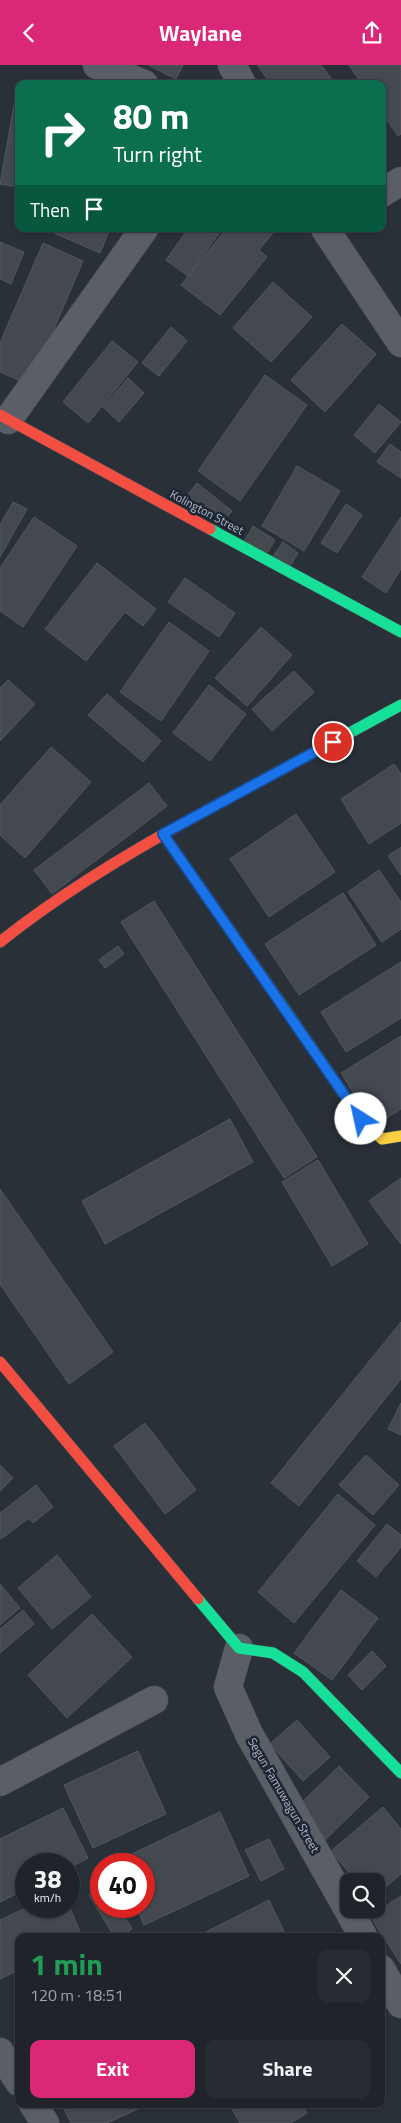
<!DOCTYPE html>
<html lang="en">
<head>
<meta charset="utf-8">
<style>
	:root { --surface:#20242a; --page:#282c32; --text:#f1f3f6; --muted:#a2a4a8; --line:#3d4147; --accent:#db2777 }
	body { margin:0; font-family:"Titillium Web",sans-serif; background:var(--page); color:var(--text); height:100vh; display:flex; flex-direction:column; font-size:19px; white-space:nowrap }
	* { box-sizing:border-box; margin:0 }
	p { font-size:16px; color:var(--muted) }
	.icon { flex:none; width:28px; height:28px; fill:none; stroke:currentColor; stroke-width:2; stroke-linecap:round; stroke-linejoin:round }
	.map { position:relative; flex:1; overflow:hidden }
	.sheet { position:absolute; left:15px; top:1868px; width:370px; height:175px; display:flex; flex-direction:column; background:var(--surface); border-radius:10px; box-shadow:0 1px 4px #0004,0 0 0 1px var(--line) }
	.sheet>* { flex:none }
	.top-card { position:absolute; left:15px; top:15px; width:371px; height:152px; border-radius:10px; box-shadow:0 1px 4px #0004,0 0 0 1px var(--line); background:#0b6e4f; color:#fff; overflow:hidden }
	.controls { position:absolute; left:340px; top:1808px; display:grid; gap:10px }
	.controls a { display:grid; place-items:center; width:45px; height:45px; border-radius:10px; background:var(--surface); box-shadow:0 1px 4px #0004,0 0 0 1px var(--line); font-size:25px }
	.speed { position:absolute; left:15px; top:1788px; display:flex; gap:10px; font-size:25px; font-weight:700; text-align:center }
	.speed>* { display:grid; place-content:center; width:65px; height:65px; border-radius:50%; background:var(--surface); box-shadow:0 1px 4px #0004,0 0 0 1px var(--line); line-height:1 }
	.speed small { font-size:12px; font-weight:400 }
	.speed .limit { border:8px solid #d22; background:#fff; color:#111 }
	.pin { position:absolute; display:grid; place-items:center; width:42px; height:42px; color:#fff; margin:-21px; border:2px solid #fff; border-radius:50%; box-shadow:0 1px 5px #0007 }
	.me { position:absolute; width:55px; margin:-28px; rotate:325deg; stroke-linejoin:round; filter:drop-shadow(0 0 4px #0008) }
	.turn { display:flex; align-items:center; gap:18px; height:105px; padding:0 15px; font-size:22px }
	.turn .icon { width:65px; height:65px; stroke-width:2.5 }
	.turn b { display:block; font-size:35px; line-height:42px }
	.then { display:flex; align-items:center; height:48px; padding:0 15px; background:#0003; gap:10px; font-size:19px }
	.round { display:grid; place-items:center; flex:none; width:52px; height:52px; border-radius:10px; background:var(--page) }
	.overview { display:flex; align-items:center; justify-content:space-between; height:85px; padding:0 15px }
	h1 { font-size:30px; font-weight:700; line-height:38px; color:#1e9e55 }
	.cta { display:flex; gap:10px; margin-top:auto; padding:10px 15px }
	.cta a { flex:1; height:58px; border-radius:10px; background:var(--accent); color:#fff; font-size:20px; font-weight:700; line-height:58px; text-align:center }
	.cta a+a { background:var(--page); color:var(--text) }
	header { display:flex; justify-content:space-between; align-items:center; height:65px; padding:0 15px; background:var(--accent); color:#fff; font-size:22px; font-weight:700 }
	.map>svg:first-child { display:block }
	.building { fill:#444950; stroke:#52575f }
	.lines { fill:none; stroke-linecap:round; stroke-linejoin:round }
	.street-casing { stroke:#484c53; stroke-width:29 }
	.fast-casing { stroke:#484c53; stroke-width:12 }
	.slow-casing { stroke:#484c53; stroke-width:12 }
	.jam-casing { stroke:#484c53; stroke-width:12 }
	.street { stroke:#5a5e66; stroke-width:28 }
	.fast { stroke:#16e098; stroke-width:11 }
	.slow { stroke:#ffcf43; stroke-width:11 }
	.jam { stroke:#f24e42; stroke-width:11 }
	.route-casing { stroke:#114b97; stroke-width:12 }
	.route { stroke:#1a73e8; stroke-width:9 }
	.labels { text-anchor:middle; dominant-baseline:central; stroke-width:5; stroke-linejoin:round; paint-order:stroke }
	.street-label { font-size:12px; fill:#b4bcc9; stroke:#1d2633 }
</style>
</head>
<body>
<header><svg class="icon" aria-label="back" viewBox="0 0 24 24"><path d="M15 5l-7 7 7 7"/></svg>Waylane<svg class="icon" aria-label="share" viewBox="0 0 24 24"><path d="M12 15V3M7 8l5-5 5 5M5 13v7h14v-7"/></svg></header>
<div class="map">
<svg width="401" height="2058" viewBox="0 0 401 2058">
	<rect width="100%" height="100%" fill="#2a3038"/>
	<g class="building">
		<polygon points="148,0 183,0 176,14"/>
		<polygon points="257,0 321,0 335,19 271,19"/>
		<polygon points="349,0 401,0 401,69 398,71 382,48 382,19 362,19"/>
		<polygon points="17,23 19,23 19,122 0,119"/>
		<polygon points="56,164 110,164 100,188 54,168"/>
		<polygon points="188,164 222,164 188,211 166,195"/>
		<polygon points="226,164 276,164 259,185 267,192 220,250 181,220"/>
		<polygon points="0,177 24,187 11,219 0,214"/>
		<polygon points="43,178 83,196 30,320 0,307 0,278"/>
		<polygon points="273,217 312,252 271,297 233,263"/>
		<polygon points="342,259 376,289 325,347 291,315"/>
		<polygon points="171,262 187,276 159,311 142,298"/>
		<polygon points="112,276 138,297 88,358 63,337"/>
		<polygon points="265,310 307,340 240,436 198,406"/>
		<polygon points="128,313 144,328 119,357 103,342"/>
		<polygon points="379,339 401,357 375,388 354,370"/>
		<polygon points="390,379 401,387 401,413 377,397"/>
		<polygon points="297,401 340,426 304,486 262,461"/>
		<polygon points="197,418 232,446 219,462 184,434"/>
		<polygon points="13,437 27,444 0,492 0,460"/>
		<polygon points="346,439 362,450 337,488 321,478"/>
		<polygon points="34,452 77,481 23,562 0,546 0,503"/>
		<polygon points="401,452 401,504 386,528 362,512"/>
		<polygon points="253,461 275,475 266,490 244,477"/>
		<polygon points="283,477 298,488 288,504 272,493"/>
		<polygon points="97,498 156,544 143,561 125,547 86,596 45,564"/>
		<polygon points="185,513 235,548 219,572 168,537"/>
		<polygon points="169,557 209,586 161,656 120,627"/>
		<polygon points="261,562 292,590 247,641 215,613"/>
		<polygon points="294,606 314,627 272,666 252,644"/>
		<polygon points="8,615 35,639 0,676 0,623"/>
		<polygon points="209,620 246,649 210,696 173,668"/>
		<polygon points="107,629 161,676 143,697 88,650"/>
		<polygon points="51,682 91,717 25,793 0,770 0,740"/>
		<polygon points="394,699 401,709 401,758 369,779 341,734"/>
		<polygon points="149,718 167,741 52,829 34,805"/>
		<polygon points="296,749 335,807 269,852 230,794"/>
		<polygon points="401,782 401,810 388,791"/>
		<polygon points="379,805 401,837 401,864 382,877 348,827"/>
		<polygon points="343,828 376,880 299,930 265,879"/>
		<polygon points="154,836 317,1092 284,1113 121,857"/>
		<polygon points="118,881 124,889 105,903 99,895"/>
		<polygon points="401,897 401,953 346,987 321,947"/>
		<polygon points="401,971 401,1044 374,1061 341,1008"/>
		<polygon points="230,1054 253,1097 105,1179 82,1136"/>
		<polygon points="318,1095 368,1179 332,1201 282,1117"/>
		<polygon points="401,1113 401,1179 369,1136"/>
		<polygon points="0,1124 113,1287 69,1319 0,1219"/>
		<polygon points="401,1257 401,1314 299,1441 271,1418"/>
		<polygon points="401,1338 401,1370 388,1364"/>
		<polygon points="145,1358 196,1425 165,1449 114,1381"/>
		<polygon points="366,1390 399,1420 373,1450 339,1420"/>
		<polygon points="0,1400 13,1413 0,1426"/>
		<polygon points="36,1420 53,1442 33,1458 29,1453 1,1474 0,1448"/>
		<polygon points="338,1429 375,1460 294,1558 258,1527"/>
		<polygon points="387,1459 401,1470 401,1482 376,1512 357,1496"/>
		<polygon points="57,1490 91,1532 52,1564 18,1523"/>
		<polygon points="0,1519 20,1543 0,1560"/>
		<polygon points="341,1525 378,1553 332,1615 294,1588"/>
		<polygon points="23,1545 34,1559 0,1588 0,1564"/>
		<polygon points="92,1549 132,1592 67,1653 28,1610"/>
		<polygon points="372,1586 386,1601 362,1625 348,1610"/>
		<polygon points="297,1655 330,1692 303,1716 270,1679"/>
		<polygon points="138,1686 166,1749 93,1783 64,1720"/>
		<polygon points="339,1701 369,1732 325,1775 295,1744"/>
		<polygon points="383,1742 401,1764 401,1809 376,1830 376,1816 356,1816 331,1786"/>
		<polygon points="63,1743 88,1793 69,1803 69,1799 26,1799 26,1824 0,1837 0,1774"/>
		<polygon points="220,1747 249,1811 144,1860 136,1841 144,1841 144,1799 116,1799 115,1797"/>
		<polygon points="269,1774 284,1804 261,1816 245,1785"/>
		<polygon points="101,1822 101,1841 118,1841 132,1864 120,1871 114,1871 89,1830"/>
		<polygon points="401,1831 401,1899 370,1851"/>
		<polygon points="269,1835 286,1871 198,1871"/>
		<polygon points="30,1841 69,1841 82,1871 19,1871 19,1905 0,1914 0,1855"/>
		<polygon points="62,2039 149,2039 107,2058 71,2058"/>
		<polygon points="229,2039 301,2039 307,2048 291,2058 240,2058"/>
	</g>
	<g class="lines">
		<g class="street-casing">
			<g id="street">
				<polyline points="97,0 144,19"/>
				<polyline points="232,0 242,19"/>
				<polyline points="382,128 401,116"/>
				<polyline points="325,164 401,278"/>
				<polyline points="8,355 144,164"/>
				<polyline points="239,1583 228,1622 249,1669 363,1871"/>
				<polyline points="0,1717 154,1635"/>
				<polyline points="381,1904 401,1939"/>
				<polyline points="0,1987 19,2017"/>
				<polyline points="33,2039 45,2058"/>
			</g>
		</g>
		<g class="fast-casing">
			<g id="fast">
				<polyline points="210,464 401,567"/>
				<polyline points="198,750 401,640"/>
				<polyline points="198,1534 239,1583 273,1588 303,1607 401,1708"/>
			</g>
		</g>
		<g class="slow-casing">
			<polyline id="slow" points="278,934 361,1054 382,1074 401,1071"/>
		</g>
		<g class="jam-casing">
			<g id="jam">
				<polyline points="0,350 210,464"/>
				<polyline points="163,769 278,934"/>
				<path d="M0,877C61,828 130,787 198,750"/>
				<polyline points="0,1297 198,1534"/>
			</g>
		</g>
		<use href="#street" class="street"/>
		<use href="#fast" class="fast"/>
		<use href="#slow" class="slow"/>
		<use href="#jam" class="jam"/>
	</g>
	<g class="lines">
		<g class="route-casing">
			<polyline id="route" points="333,677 163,769 361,1054"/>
		</g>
		<use href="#route" class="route"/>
	</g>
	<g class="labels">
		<g class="street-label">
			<text transform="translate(207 447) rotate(28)">Kolington Street</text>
			<text transform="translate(284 1730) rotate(60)">Segun Famuwagun Street</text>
		</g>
	</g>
</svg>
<div class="controls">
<a><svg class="icon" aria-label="search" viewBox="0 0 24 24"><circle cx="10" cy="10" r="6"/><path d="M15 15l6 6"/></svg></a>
</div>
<div class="speed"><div>38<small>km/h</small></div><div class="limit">40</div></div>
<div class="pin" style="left:333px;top:677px;background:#d93025"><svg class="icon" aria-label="arrive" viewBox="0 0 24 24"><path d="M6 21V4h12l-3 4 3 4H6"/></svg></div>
<svg class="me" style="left:361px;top:1054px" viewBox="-20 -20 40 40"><circle r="19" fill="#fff"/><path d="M0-13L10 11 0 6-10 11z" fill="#1a73e8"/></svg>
<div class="top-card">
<div class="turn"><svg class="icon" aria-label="right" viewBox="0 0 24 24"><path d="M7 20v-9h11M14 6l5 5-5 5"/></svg><div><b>80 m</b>Turn right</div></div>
<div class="then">Then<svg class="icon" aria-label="arrive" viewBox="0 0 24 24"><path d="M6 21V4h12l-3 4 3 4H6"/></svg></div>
</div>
<section class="sheet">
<div class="overview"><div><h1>1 min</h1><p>120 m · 18:51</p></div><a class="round"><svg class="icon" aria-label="close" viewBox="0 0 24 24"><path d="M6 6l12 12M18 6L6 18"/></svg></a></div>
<div class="cta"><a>Exit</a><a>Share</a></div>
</section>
</div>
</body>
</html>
